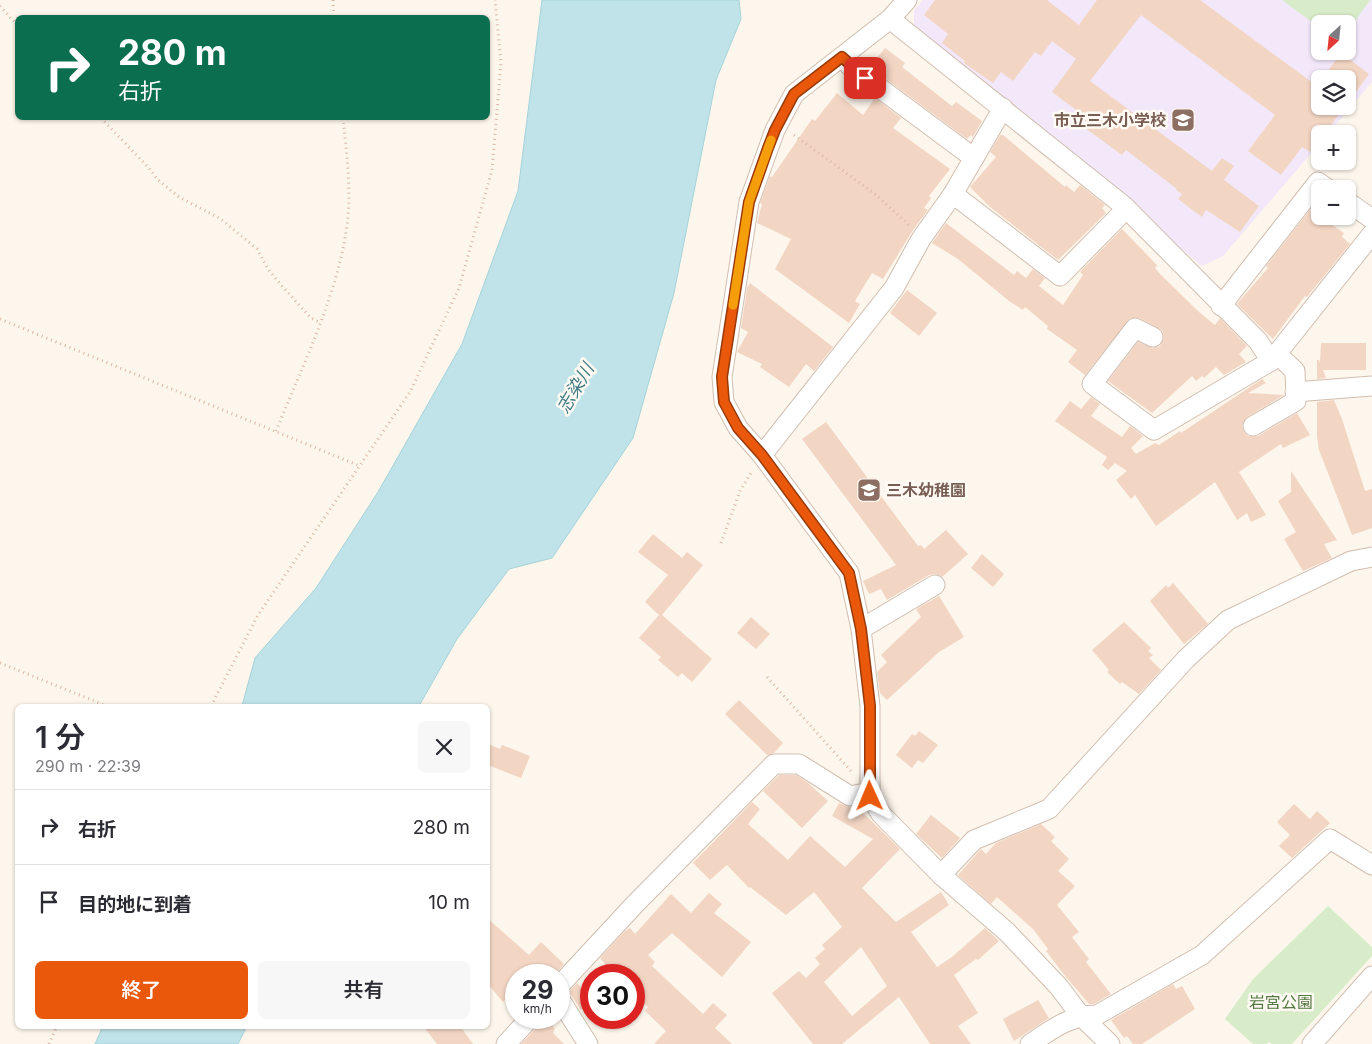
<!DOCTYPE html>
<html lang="ja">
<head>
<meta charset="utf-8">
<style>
	:root { --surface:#fff; --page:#f7f7f7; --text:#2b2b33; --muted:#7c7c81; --line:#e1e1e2; --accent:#ea580c }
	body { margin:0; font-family:Inter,"Noto Sans JP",sans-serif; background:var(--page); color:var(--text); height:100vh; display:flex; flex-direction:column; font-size:19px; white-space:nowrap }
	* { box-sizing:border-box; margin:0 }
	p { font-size:16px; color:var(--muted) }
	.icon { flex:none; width:28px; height:28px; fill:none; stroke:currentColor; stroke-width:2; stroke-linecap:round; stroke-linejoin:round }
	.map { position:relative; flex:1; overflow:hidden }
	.panel { position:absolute; left:15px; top:704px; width:475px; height:325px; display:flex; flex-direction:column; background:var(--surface); border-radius:8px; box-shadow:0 1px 4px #0004 }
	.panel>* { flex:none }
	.top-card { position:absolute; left:15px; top:15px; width:475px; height:105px; border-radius:8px; box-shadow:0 1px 4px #0004; background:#0b6e4f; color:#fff; overflow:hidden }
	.needle { width:32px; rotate:207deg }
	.controls { position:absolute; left:1311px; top:15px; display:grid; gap:10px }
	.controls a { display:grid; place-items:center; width:45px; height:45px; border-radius:8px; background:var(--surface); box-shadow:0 1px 4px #0004; font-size:25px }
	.speed { position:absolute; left:505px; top:964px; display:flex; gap:10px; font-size:25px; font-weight:700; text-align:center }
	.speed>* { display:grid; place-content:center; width:65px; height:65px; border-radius:50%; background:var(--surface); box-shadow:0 1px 4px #0004; line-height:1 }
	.speed small { font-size:12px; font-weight:400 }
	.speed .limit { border:8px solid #d22; background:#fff; color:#111 }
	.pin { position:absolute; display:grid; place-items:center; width:42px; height:42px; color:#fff; margin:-21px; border-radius:10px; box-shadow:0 2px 8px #0006 }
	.me { position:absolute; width:55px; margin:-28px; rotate:359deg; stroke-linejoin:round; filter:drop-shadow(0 0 4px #0008) }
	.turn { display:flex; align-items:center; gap:18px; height:105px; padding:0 20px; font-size:22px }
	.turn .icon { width:65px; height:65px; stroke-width:2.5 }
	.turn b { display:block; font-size:35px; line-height:42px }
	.round { display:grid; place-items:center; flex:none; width:52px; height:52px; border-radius:8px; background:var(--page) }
	.overview { display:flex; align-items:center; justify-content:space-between; height:85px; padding:0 20px }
	h1 { font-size:30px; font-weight:600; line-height:38px }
	.primary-button { display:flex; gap:10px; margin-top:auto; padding:10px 20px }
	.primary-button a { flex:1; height:58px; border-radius:8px; background:var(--accent); color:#fff; font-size:20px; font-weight:600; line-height:58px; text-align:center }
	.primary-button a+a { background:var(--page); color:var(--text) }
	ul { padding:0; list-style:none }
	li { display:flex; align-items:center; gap:15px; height:75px; padding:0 20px; border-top:1px solid var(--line) }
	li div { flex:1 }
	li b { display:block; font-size:19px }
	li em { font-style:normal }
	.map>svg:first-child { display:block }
	.education { fill:#f3e8fa; fill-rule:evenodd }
	.green { fill:#d8ecc9 }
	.water { fill:#bfe3e8; stroke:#a5d3da }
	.building { fill:#f3d5c3; fill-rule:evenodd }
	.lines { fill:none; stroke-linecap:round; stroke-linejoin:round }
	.street-casing { stroke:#d1beb0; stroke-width:21 }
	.path { stroke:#d9b8a5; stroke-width:3; stroke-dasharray:1 4; stroke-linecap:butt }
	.street { stroke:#fff; stroke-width:19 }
	.route-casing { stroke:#983908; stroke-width:12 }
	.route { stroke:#ea580c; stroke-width:9 }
	.slow { stroke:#f59e0b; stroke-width:9 }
	.labels { text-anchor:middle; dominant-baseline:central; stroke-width:5; stroke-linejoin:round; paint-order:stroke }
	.education-label { font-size:16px; font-weight:bold; fill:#785e54; stroke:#fffaf3; text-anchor:end }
	.park-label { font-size:16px; fill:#537a41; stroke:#fffaf3 }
	.water-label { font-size:18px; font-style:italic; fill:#437c86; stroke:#fffaf3 }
</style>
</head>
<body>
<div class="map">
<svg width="1372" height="1044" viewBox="0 0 1372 1044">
	<rect width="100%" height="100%" fill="#fdf6ec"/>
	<path class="education" d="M923,0H1372V82L1328,134H1320V143L1223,256L1202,266L914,27V10ZM1320,24H1348V51H1320ZM1320,79H1348V106H1320Z"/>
	<g class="green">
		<polygon points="1282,0 1370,0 1348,31 1348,24 1320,24 1320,28"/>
		<polygon points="1328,906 1372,947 1372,956 1292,1044 1272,1044 1269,1042 1267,1044 1253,1044 1225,1019 1253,979"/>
	</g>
	<g class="water">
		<polygon points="542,0 739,0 741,19 716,80 674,293 633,438 552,558 509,569 457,639 419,706 242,706 255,658 316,588 378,492 462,344 518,191"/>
		<polygon points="103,1026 247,1026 238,1044 95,1044"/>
	</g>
	<g class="building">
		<polygon points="935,0 1047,0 1079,25 1097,0 1200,0 1317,86 1320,82 1320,106 1345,106 1326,132 1320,134 1320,138 1310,152 1302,147 1281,175 1248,151 1275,115 1141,15 1090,81 1212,171 1222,158 1234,166 1224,180 1259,206 1240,232 1206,210 1202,217 1178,199 1182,194 1176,190 1177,189 1126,150 1122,155 1085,128 1088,123 1085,121 1087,118 1052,92 1076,59 1052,41 1041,56 1035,52 1013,81 1001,72 993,83 964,63 965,61 942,43 948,34 924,15"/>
		<polygon points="885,48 905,63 902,67 952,106 956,102 982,121 973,137 971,135 967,139 870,67"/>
		<polygon points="1341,53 1369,74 1348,103 1348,79 1322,79"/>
		<polygon points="837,93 863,115 875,98 901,118 893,128 950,169 929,196 931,198 924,208 928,210 913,230 883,279 872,273 855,301 860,304 849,323 775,269 791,239 757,223 762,204 760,203 770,176 772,177 812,119 815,121"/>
		<polygon points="1000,135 1003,135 1065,187 1066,185 1074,192 1080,185 1105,205 1102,208 1106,213 1058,260 990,207 970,187 996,157 990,152"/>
		<polygon points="1310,210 1344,233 1342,237 1350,244 1307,297 1305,296 1273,339 1237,304 1268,268 1266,266"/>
		<polygon points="946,223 1014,275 1017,271 1026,278 1033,269 1045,278 1039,286 1063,305 1083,275 1080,272 1122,229 1157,265 1155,268 1159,273 1199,312 1215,325 1220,318 1247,346 1239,354 1246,362 1224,375 1216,367 1204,378 1202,376 1196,381 1192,376 1152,413 1108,381 1138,342 1153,348 1160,346 1164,337 1162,330 1140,318 1130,318 1085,375 1068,362 1077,350 1047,329 1048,326 1025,307 1023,310 1009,301 958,259 932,243"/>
		<polygon points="750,283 833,347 814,371 806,364 789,387 760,367 762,364 737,352 748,332 741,328 747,288"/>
		<polygon points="907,290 937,313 919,336 890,313"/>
		<polygon points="1321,343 1366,343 1366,370 1323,370 1326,378 1317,379 1317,360 1319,360 1320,363"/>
		<polygon points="1262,379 1266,383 1248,393 1284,395 1247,417 1242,426 1244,432 1248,436 1258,436 1297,413 1310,435 1283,448 1281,444 1239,472 1266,515 1251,522 1247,513 1237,520 1215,482 1156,526 1135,495 1131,499 1116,480 1127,471 1115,463 1108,470 1102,465 1107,457 1055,421 1070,401 1081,409 1091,397 1100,404 1091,416 1122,437 1130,426 1143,436 1131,448 1136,454 1155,443 1159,445 1180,431 1181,433"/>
		<polygon points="1334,400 1342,419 1365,491 1372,489 1372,528 1352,535 1319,450 1317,437 1317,402"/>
		<polygon points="826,422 918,546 921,545 924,549 946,530 968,554 942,577 935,574 929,575 887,600 881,589 869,594 863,581 896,565 802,439"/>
		<polygon points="1291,471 1337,540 1324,544 1332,558 1303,571 1284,539 1296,532 1278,501 1291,492"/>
		<polygon points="653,534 682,558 687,552 703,565 662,615 712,659 692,682 682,673 678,677 658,660 661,657 639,638 659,615 645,602 668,575 638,552"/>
		<polygon points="982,554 1004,574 993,587 971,568"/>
		<polygon points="1173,583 1208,624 1184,644 1150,601 1166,585 1168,588"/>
		<polygon points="939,596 964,637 939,652 887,700 880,693 877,672 887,662 881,655 921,617 916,609"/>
		<polygon points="751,617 770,634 756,649 737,633"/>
		<polygon points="1124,622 1151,648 1148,651 1153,655 1149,658 1161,670 1139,694 1122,682 1120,684 1107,672 1109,670 1092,650"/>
		<polygon points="739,700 783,743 774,753 767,755 725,714"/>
		<polygon points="919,731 938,745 923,763 918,760 912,768 896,755 912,734 915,736"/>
		<polygon points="488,744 500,749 502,745 530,756 521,778 488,765"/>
		<polygon points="779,775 796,775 808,783 828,801 802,828 763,791"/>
		<path d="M752,802L760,809L748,824L788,860L810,836L845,867L873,839L832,816L839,803L862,812L900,849L862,888L896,922L941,892L949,905L911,932L937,967L952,957L985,928L999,941L978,960L976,959L954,975L978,1013L958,1026L971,1044H930L899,997L842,1044H813L772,993L799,971L806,978L820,964L815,958L825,949L822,945L842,927L814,892L786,915L750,887L749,888L727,865L710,880L693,863ZM861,947L887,986L852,1016L824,982Z"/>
		<polygon points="1294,804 1310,819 1317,811 1330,823 1292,858 1279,846 1290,835 1277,822"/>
		<polygon points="931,815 960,838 942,858 916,834"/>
		<polygon points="1041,824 1055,837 1051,841 1069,859 1058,871 1075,886 1057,905 1079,932 1072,937 1089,959 1086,962 1111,994 1094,1004 1089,1004 1066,977 1046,951 1048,949 1033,929 997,897 991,904 958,875 981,849 986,854 996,843"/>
		<polygon points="709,893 722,904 714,913 751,942 722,977 672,933 648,955 655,962 652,966 703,1014 713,1003 727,1015 715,1028 732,1044 654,1044 666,1031 645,1011 648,1007 634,993 634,975 615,975 600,958 625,931 630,928 635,934 671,894 691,913"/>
		<polygon points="488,919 529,955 541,942 564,964 554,975 516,975 516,990 503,1002 488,984"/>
		<polygon points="577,983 591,998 581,1010 569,992"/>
		<polygon points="1173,984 1176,989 1182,986 1195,1009 1142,1044 1133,1044 1127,1036 1124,1038 1111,1020"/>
		<polygon points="1038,1000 1049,1018 1014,1041 1003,1019"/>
		<polygon points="541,1018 555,1028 553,1033 564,1044 521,1044 538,1026"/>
		<polygon points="423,1026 460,1026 473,1044 437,1044"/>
	</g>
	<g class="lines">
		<g class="street-casing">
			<g id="street">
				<polyline points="907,0 890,19 794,94 775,130 749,202 722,377 724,402 738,428 762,455 849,573 861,629 870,706 870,796 881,814 941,875 1007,932 1059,987 1080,1015 1110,1044"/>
				<polyline points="890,19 1124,206 1258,341 1271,361"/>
				<polyline points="842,57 850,66 974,158"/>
				<polyline points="953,194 1060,276 1126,209"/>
				<polyline points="1348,202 1372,219"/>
				<polyline points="1221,306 1318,182 1328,189"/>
				<polyline points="1153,337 1135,328 1092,384 1154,430 1271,361 1372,234"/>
				<polyline points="1295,392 1372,386"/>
				<polyline points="1253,426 1296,401 1295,371 1277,354"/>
				<polyline points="762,455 894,288 921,239 953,194 1003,108"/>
				<polyline points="861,629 935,585"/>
				<polyline points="941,875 974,840 1049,809 1186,659 1228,620 1351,561 1372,557"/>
				<polyline points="559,986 636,903 774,764 799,764 850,796 870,792"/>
				<polyline points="559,998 588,1044"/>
				<polyline points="506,1044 530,1018"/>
				<path d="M1030,1044C1052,1029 1071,1015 1097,1015L1202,955L1330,839L1372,865"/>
				<polyline points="1312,1044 1372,976"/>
			</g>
		</g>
		<g class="path">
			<polyline points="333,0 334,18"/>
			<polyline points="0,6 18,26"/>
			<polyline points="101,118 148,167 158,180 179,197 221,219 257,249 268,269 282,286 311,318 321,323"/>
			<polyline points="794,135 875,194 909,225"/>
			<polyline points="0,319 360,466"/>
			<path d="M276,431C304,362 347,276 349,201C349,173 346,145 343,118"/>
			<polyline points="721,543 740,491 751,473"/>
			<polyline points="0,663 107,706"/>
			<polyline points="767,677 851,771"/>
			<polyline points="211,706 258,615 410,392 459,288 492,170 501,63 495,0"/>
			<polyline points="49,1044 57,1026"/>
		</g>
		<use href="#street" class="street"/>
	</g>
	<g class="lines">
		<g class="route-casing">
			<polyline id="route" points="865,78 842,57 794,94 775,130 768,148 749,202 722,377 724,402 738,428 762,455 849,573 861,629 870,706 870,796"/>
		</g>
		<use href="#route" class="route"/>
		<polyline class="slow" points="733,305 749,202 771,140"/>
	</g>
	<defs>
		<g id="school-square" transform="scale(1.25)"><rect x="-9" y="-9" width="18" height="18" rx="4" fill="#8d6e63" stroke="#fffaf3"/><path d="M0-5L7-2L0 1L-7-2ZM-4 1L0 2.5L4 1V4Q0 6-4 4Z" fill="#fff"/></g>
	</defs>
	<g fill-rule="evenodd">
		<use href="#school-square" x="1183" y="120"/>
		<use href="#school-square" x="869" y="490"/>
	</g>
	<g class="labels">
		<g class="education-label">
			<text x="1166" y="120">市立三木小学校</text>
			<text x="886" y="490" text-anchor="start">三木幼稚園</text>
		</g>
		<g class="park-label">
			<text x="1281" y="1002">岩宮公園</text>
		</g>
		<g class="water-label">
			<text transform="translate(575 388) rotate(-59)">志染川</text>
		</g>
	</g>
</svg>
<div class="controls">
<a><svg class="needle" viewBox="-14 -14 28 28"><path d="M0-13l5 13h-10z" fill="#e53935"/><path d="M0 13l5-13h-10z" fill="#7c7c81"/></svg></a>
<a><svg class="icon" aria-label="layers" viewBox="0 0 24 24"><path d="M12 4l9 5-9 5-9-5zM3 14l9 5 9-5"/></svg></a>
<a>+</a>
<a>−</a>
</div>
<div class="speed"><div>29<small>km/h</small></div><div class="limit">30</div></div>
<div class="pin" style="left:865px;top:78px;background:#d93025"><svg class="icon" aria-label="arrive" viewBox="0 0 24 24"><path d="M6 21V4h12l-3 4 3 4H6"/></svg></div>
<svg class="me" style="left:870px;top:796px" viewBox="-20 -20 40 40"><path d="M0-17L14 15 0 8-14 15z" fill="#ea580c" stroke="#fff" stroke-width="4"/></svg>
<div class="top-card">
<div class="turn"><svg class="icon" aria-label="right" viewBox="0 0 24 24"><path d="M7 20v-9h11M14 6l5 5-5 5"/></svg><div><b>280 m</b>右折</div></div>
</div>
<section class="panel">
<div class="overview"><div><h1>1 分</h1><p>290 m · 22:39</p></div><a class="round"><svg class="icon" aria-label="close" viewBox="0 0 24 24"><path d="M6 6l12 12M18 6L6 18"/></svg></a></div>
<ul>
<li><svg class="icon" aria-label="right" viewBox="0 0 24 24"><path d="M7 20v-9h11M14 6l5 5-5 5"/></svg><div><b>右折</b></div><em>280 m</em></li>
<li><svg class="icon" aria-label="arrive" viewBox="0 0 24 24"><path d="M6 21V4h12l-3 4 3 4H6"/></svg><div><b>目的地に到着</b></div><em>10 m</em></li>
</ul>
<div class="primary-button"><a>終了</a><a>共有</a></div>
</section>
</div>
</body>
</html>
